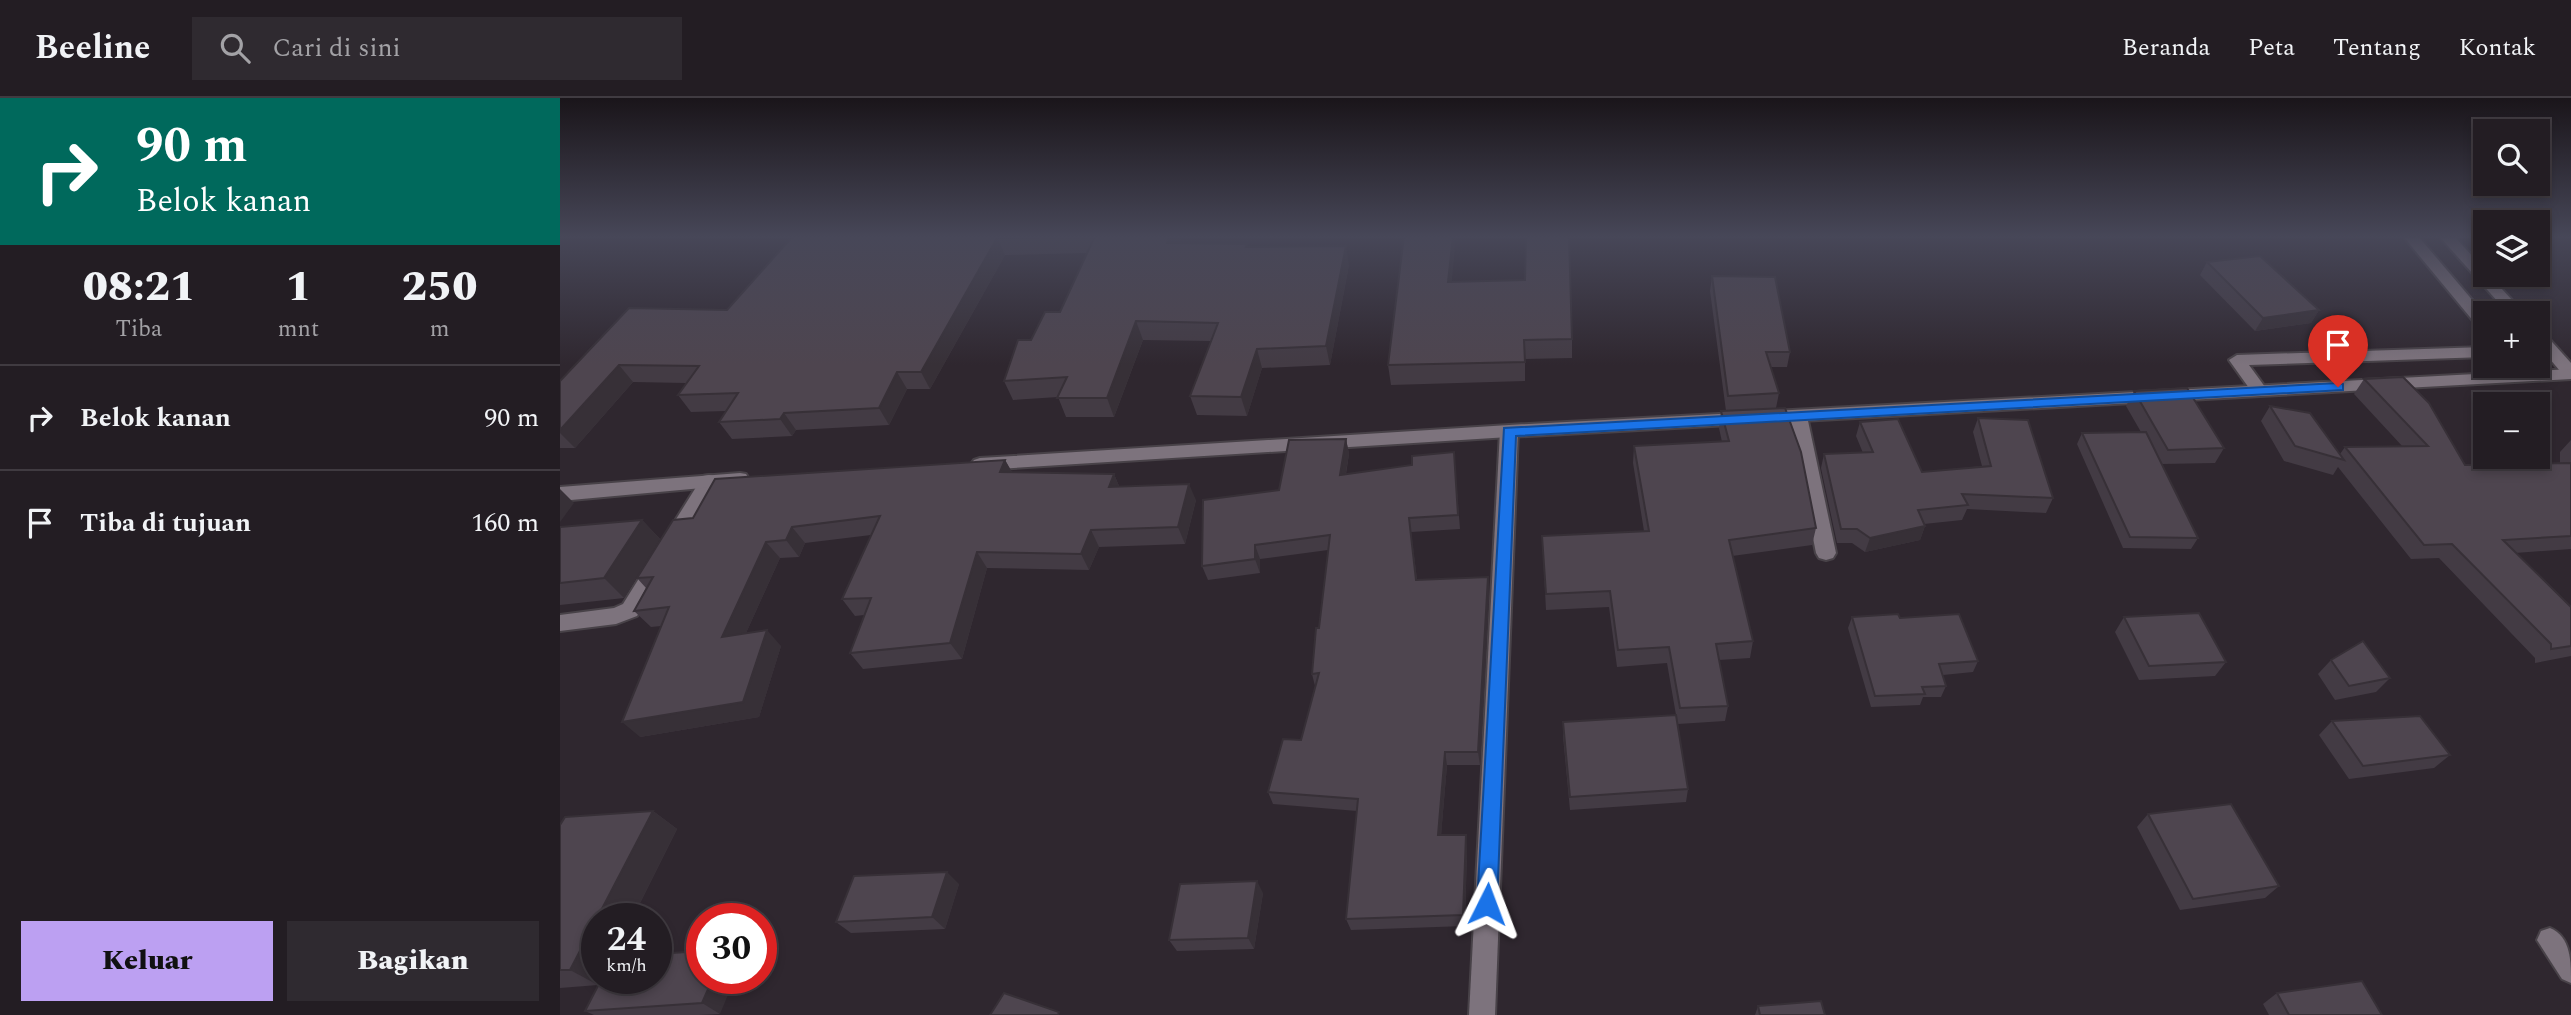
<!DOCTYPE html>
<html lang="id">
<head>
<meta charset="utf-8">
<style>
	:root { --surface:#231d23; --page:#2f2a30; --text:#f1f3f6; --muted:#a3a2a6; --line:#403b41; --accent:#bca0f2 }
	body { margin:0; font-family:Spectral,serif; background:var(--page); color:var(--text); height:100vh; display:flex; flex-direction:column; font-size:26px; white-space:nowrap }
	* { box-sizing:border-box; margin:0 }
	p { font-size:23px; color:var(--muted) }
	.icon { flex:none; width:38px; height:38px; fill:none; stroke:currentColor; stroke-width:2; stroke-linecap:round; stroke-linejoin:round }
	.map { position:relative; flex:1; overflow:hidden }
	.sheet { display:flex; flex-direction:column; background:var(--surface); width:560px }
	.sheet>* { flex:none }
	.hud { background:#00695c; color:#fff; overflow:hidden }
	.buttons { position:absolute; left:1913px; top:21px; display:grid; gap:14px }
	.buttons a { display:grid; place-items:center; width:77px; height:77px; border-radius:0px; background:var(--surface); box-shadow:0 4px 10px #0003,0 0 0 2px var(--line); font-size:35px }
	.speed { position:absolute; left:21px; top:805px; display:flex; gap:14px; font-size:35px; font-weight:700; text-align:center }
	.speed>* { display:grid; place-content:center; width:91px; height:91px; border-radius:50%; background:var(--surface); box-shadow:0 4px 10px #0003,0 0 0 2px var(--line); line-height:1 }
	.speed small { font-size:18px; font-weight:400 }
	.speed .limit { border:10px solid #d22; background:#fff; color:#111 }
	.pin { position:absolute; display:grid; place-items:center; width:60px; height:60px; color:#fff; margin:-72px -30px; border-radius:50% 50% 50% 0; rotate:-45deg; box-shadow:0 0 7px #0007 }
	.pin .icon { rotate:45deg }
	.me { position:absolute; width:77px; margin:-38px; rotate:3deg; stroke-linejoin:round; filter:drop-shadow(0 0 5px #0008) }
	.turn { display:flex; align-items:center; gap:24px; height:147px; padding:0 21px; font-size:32px }
	.turn .icon { width:91px; height:91px; stroke-width:2.5 }
	.turn b { display:block; font-size:49px; line-height:60px }
	.eta { display:flex; justify-content:space-evenly; align-items:center; height:119px; text-align:center }
	.eta b { font-size:42px; font-weight:800; line-height:49px }
	.action { display:flex; gap:14px; margin-top:auto; padding:14px 21px }
	.action a { flex:1; height:80px; border-radius:0px; background:var(--accent); color:#111; font-size:28px; font-weight:800; line-height:80px; text-align:center }
	.action a+a { background:var(--page); color:var(--text) }
	ul { padding:0; list-style:none }
	li { display:flex; align-items:center; gap:21px; height:105px; padding:0 21px; border-top:2px solid var(--line) }
	li div { flex:1 }
	li b { display:block; font-size:26px }
	li em { font-style:normal }
	header { display:flex; align-items:center; gap:42px; box-sizing:border-box; height:98px; padding:0 35px; background:var(--surface); border-bottom:2px solid var(--line) }
	header strong { font-size:33px }
	nav { display:flex; gap:38px; margin-inline-start:auto; font-size:24px }
	.search { width:490px; height:63px; background:var(--page); display:flex; align-items:center; gap:18px; box-sizing:border-box; padding:0 24px; border-radius:0px; color:var(--muted); font-size:26px }
	main { display:flex; flex:1; min-height:0 }
	.map>svg:first-child { display:block }
	.lines { fill:none; stroke-linecap:round; stroke-linejoin:round }
	.minor-casing { stroke:#484248; stroke-width:4 }
	.tertiary-casing { stroke:#484248; stroke-width:4 }
	.minor { fill:#7d737d; fill-rule:evenodd }
	.tertiary { fill:#7d737d; fill-rule:evenodd }
	.wall { fill:#433b44 }
	.shaded-wall { fill:#373037 }
	.building { fill:#4e454f; stroke:#373037; stroke-width:2 }
	.route { fill:#1a73e8; stroke:#114b97; stroke-width:2 }
</style>
</head>
<body>
<header>
<strong>Beeline</strong>
<div class="search"><svg class="icon" aria-label="search" viewBox="0 0 24 24"><circle cx="10" cy="10" r="6"/><path d="M15 15l6 6"/></svg>Cari di sini</div>
<nav><a>Beranda</a><a>Peta</a><a>Tentang</a><a>Kontak</a></nav>
</header>
<main>
<section class="sheet">
<div class="hud">
<div class="turn"><svg class="icon" aria-label="right" viewBox="0 0 24 24"><path d="M7 20v-9h11M14 6l5 5-5 5"/></svg><div><b>90 m</b>Belok kanan</div></div>
</div>
<div class="eta">
<div><b>08:21</b><p>Tiba</p></div>
<div><b>1</b><p>mnt</p></div>
<div><b>250</b><p>m</p></div>
</div>
<ul>
<li><svg class="icon" aria-label="right" viewBox="0 0 24 24"><path d="M7 20v-9h11M14 6l5 5-5 5"/></svg><div><b>Belok kanan</b></div><em>90 m</em></li>
<li><svg class="icon" aria-label="arrive" viewBox="0 0 24 24"><path d="M6 21V4h12l-3 4 3 4H6"/></svg><div><b>Tiba di tujuan</b></div><em>160 m</em></li>
</ul>
<div class="action"><a>Keluar</a><a>Bagikan</a></div>
</section>
<div class="map">
<svg width="2011" height="917" viewBox="0 0 2011 917">
	<rect width="100%" height="100%" fill="#2f272f"/>
	<g class="lines">
		<g class="minor-casing">
			<g id="minor">
				<polygon points="1843,138 1858,138 1925,217 1925,232 1919,230"/>
				<polygon points="1879,138 1894,138 1925,172 1925,177 1929,177 1964,215 1948,215"/>
				<polygon points="1978,233 1984,235 2011,265 2011,280 2005,279 1978,247"/>
				<polygon points="1925,249 1925,259 1689,267 1708,293 1700,298 1694,297 1669,262 1677,257"/>
				<polygon points="1238,312 1247,318 1276,455 1273,460 1266,462 1259,460 1256,455 1229,318"/>
				<polygon points="949,327 958,333 935,917 909,917 940,333"/>
				<polygon points="149,377 155,378 158,383 77,518 56,526 0,533 0,517 54,510 63,506 143,378"/>
				<path d="M1990,830C2011,839 2011,863 2011,885L2002,881L1977,842L1981,833Z"/>
			</g>
		</g>
		<g class="tertiary-casing">
			<g id="tertiary">
				<polygon points="2011,271 2011,281 949,339 420,372 414,370 411,366 414,362 420,360 949,327"/>
				<polygon points="180,375 186,376 189,381 186,386 0,403 0,389"/>
			</g>
		</g>
		<use href="#minor" class="minor"/>
		<use href="#tertiary" class="tertiary"/>
	</g>
	<g class="wall">
		<polygon points="233,138 620,138 621,141 619,145 687,146 687,149 789,167 770,267 702,270 687,318 637,317 630,298 651,243 583,242 554,319 506,319 498,299 453,302 444,283 471,242 500,214 528,155 445,157 370,291 347,291 329,327 236,332 232,338 172,341 159,324 166,313 131,314 118,297 126,285 73,284 15,350 0,350 0,283 167,212"/>
		<polygon points="1647,164 1759,212 1751,225 1695,233 1640,177"/>
		<polygon points="1152,178 1230,254 1227,269 1211,269 1219,295 1216,310 1256,430 1252,447 1172,458 1193,543 1190,560 1159,562 1168,608 1165,623 1118,626 1128,691 1126,704 1010,712 1003,638 1003,624 1116,617 1107,565 1057,569 1049,509 986,512 982,438 1084,433 1073,365 1074,348 1162,344 1159,330 1161,313 1166,313 1150,193"/>
		<polygon points="892,184 1012,241 1012,260 965,261 965,283 831,287 828,267"/>
		<polygon points="1804,281 1905,367 2000,365 2000,354 2011,342 2011,451 1955,455 2011,509 2011,558 1975,565 1975,560 1879,460 1851,461 1778,369 1773,377 1724,363 1701,323 1710,308 1780,356 1785,349 1843,349 1794,296"/>
		<polygon points="1574,293 1664,350 1655,365 1602,366 1638,440 1631,451 1563,450 1517,346 1522,335 1581,334 1566,308"/>
		<polygon points="1418,320 1493,400 1486,415 1407,411 1402,422 1364,426 1365,428 1360,442 1305,454 1292,445 1277,445 1261,370 1264,356 1303,355 1296,338 1300,324 1362,374 1422,368 1413,334"/>
		<polygon points="786,341 789,356 786,376 852,367 894,354 900,431 851,434 857,482 928,479 929,493 920,667 887,667 881,737 907,749 905,828 791,832 786,821 797,713 713,706 708,694 741,642 755,588 752,576 759,530 768,452 700,461 700,475 648,482 642,468 719,392"/>
		<polygon points="445,362 452,374 554,376 559,388 636,402 625,446 539,449 529,472 427,470 402,561 303,571 290,555 304,517 295,518 282,501 311,437 245,445 239,459 220,460 186,535 221,548 199,619 80,639 101,528 91,529 74,513 86,490 77,480 133,420"/>
		<polygon points="82,422 100,441 64,500 0,507 0,429"/>
		<polygon points="1292,519 1340,520 1418,563 1413,574 1383,577 1386,588 1381,599 1363,599 1360,607 1311,609 1288,530"/>
		<polygon points="1564,519 1666,564 1655,578 1579,582 1555,534"/>
		<polygon points="1771,562 1830,580 1816,594 1775,602 1758,576"/>
		<polygon points="1772,623 1890,657 1874,670 1789,681 1759,637"/>
		<polygon points="93,713 117,731 72,821 37,821 37,880 96,856 160,916 139,917 34,917 25,913 38,887 0,890 0,727"/>
		<polygon points="1588,716 1719,788 1705,800 1620,812 1577,729"/>
		<polygon points="399,786 385,831 291,835 276,824"/>
		<polygon points="703,795 694,851 617,853 609,842"/>
		<polygon points="1717,895 1822,917 1709,917 1703,906"/>
		<polygon points="1198,908 1265,917 1195,917"/>
	</g>
	<g class="shaded-wall">
		<polygon points="609,138 620,138 621,141 612,164 607,145"/>
		<polygon points="893,138 896,138 890,203 888,184"/>
		<polygon points="437,140 445,157 370,291 361,274"/>
		<polygon points="786,148 789,167 770,267 766,248"/>
		<polygon points="1759,212 1751,225 1695,233 1703,220"/>
		<polygon points="576,223 583,242 554,319 547,300"/>
		<polygon points="697,251 702,270 687,318 681,299"/>
		<polygon points="59,267 73,284 15,350 0,335 0,332"/>
		<polygon points="337,274 347,291 329,327 319,310"/>
		<polygon points="224,315 236,332 232,338 220,321"/>
		<polygon points="786,341 789,356 783,391 780,377"/>
		<polygon points="445,362 454,378 440,374"/>
		<polygon points="554,376 561,393 549,389"/>
		<polygon points="629,386 636,402 625,446 618,429"/>
		<polygon points="0,391 14,405 0,424"/>
		<polygon points="82,422 100,441 64,500 44,480"/>
		<polygon points="1365,428 1360,442 1305,454 1310,440"/>
		<polygon points="232,429 245,445 239,459 226,442"/>
		<polygon points="531,432 539,449 529,472 521,456"/>
		<polygon points="206,444 220,460 177,555 162,539"/>
		<polygon points="695,447 700,461 700,475 695,461"/>
		<polygon points="417,454 427,470 402,561 390,545"/>
		<polygon points="928,479 929,493 920,667 918,654"/>
		<polygon points="207,532 221,548 199,619 80,639 62,624"/>
		<polygon points="885,654 887,667 880,750 878,737"/>
		<polygon points="93,713 117,731 72,821 37,821 37,880 42,880 38,887 10,872"/>
		<polygon points="906,737 907,749 905,828 903,817"/>
		<polygon points="387,774 399,786 385,831 372,819"/>
		<polygon points="697,783 703,795 694,851 688,840"/>
		<polygon points="153,880 175,880 160,916 142,905"/>
	</g>
	<g class="building">
		<polygon points="233,138 520,138 437,140 361,274 337,274 319,310 224,315 220,321 159,324 178,295 118,297 139,268 59,267 0,332 0,283 69,210 167,212"/>
		<polygon points="535,138 609,138 607,145 687,146 686,149 786,148 766,248 697,251 681,299 630,298 658,225 576,223 547,300 497,300 507,279 444,283 458,242 471,242 485,214 500,214"/>
		<polygon points="844,138 893,138 888,184 965,182 966,138 1009,138 1012,241 964,242 965,264 828,267"/>
		<polygon points="1700,158 1759,212 1703,220 1647,164"/>
		<polygon points="1152,178 1215,179 1230,254 1206,254 1219,295 1168,298"/>
		<polygon points="1843,279 1869,305 1905,367 2011,365 2011,438 1943,442 2011,509 2011,548 1991,551 1991,546 1892,446 1864,447 1785,349 1868,348 1804,281"/>
		<polygon points="1627,290 1664,350 1608,352 1574,293"/>
		<polygon points="1710,308 1750,315 1784,362 1735,348"/>
		<polygon points="1225,310 1241,354 1256,430 1169,442 1193,543 1156,546 1168,608 1120,610 1109,549 1058,552 1050,493 986,496 982,438 1089,433 1074,348 1169,343 1161,313"/>
		<polygon points="1418,320 1468,322 1493,400 1402,396 1408,407 1358,412 1365,428 1310,440 1297,431 1281,431 1264,356 1313,354 1300,324 1338,321 1362,374 1431,368"/>
		<polygon points="1586,334 1638,440 1570,439 1522,335"/>
		<polygon points="786,341 780,377 852,367 852,358 894,354 898,417 849,420 856,482 928,479 918,654 885,654 878,737 906,737 903,817 786,821 798,701 708,694 723,641 741,642 759,575 752,576 756,530 759,530 770,437 695,447 695,461 642,468 643,402 719,392 729,342"/>
		<polygon points="445,362 440,374 554,376 549,389 629,386 618,429 531,432 521,456 417,454 390,545 290,555 311,500 282,501 320,418 232,429 226,442 206,444 162,539 207,532 183,604 62,624 109,509 74,513 93,479 77,480 113,422 133,420 155,381"/>
		<polygon points="82,422 44,480 0,485 0,429"/>
		<polygon points="1639,515 1666,564 1589,568 1564,519"/>
		<polygon points="1338,516 1340,520 1399,516 1418,563 1379,566 1386,588 1362,589 1365,596 1315,598 1292,519"/>
		<polygon points="1803,543 1830,580 1789,588 1771,562"/>
		<polygon points="1116,617 1128,691 1010,699 1003,624"/>
		<polygon points="1860,618 1890,657 1803,668 1772,623"/>
		<polygon points="1671,706 1719,788 1633,801 1588,716"/>
		<polygon points="93,713 10,872 0,872 0,727 5,719"/>
		<polygon points="387,774 372,819 276,824 294,778"/>
		<polygon points="697,783 688,840 609,842 620,786"/>
		<polygon points="142,853 142,880 153,880 142,905 25,913 42,880 96,880 96,856"/>
		<polygon points="1802,883 1822,917 1729,917 1717,895"/>
		<polygon points="444,895 499,914 498,917 430,917"/>
		<polygon points="1261,903 1265,917 1200,917 1198,908"/>
	</g>
	<linearGradient id="sky" x2="0" y2="1"><stop stop-color="#1a151a"/><stop offset="0.52" stop-color="#474758"/><stop offset="1" stop-color="#474758" stop-opacity="0"/></linearGradient>
	<rect width="2011" height="267" fill="url(#sky)"/>
	<polygon class="route" points="1778,285 1783,286 1783,292 956,338 937,806 935,813 927,816 920,813 917,806 944,330"/>
</svg>
<div class="buttons">
<a><svg class="icon" aria-label="search" viewBox="0 0 24 24"><circle cx="10" cy="10" r="6"/><path d="M15 15l6 6"/></svg></a>
<a><svg class="icon" aria-label="layers" viewBox="0 0 24 24"><path d="M12 4l9 5-9 5-9-5zM3 14l9 5 9-5"/></svg></a>
<a>+</a>
<a>−</a>
</div>
<div class="speed"><div>24<small>km/h</small></div><div class="limit">30</div></div>
<div class="pin" style="left:1778px;top:289px;background:#d93025"><svg class="icon" aria-label="arrive" viewBox="0 0 24 24"><path d="M6 21V4h12l-3 4 3 4H6"/></svg></div>
<svg class="me" style="left:927px;top:806px" viewBox="-20 -20 40 40"><path d="M0-17L14 15 0 8-14 15z" fill="#1a73e8" stroke="#fff" stroke-width="4"/></svg>
</div>
</main>
</body>
</html>
